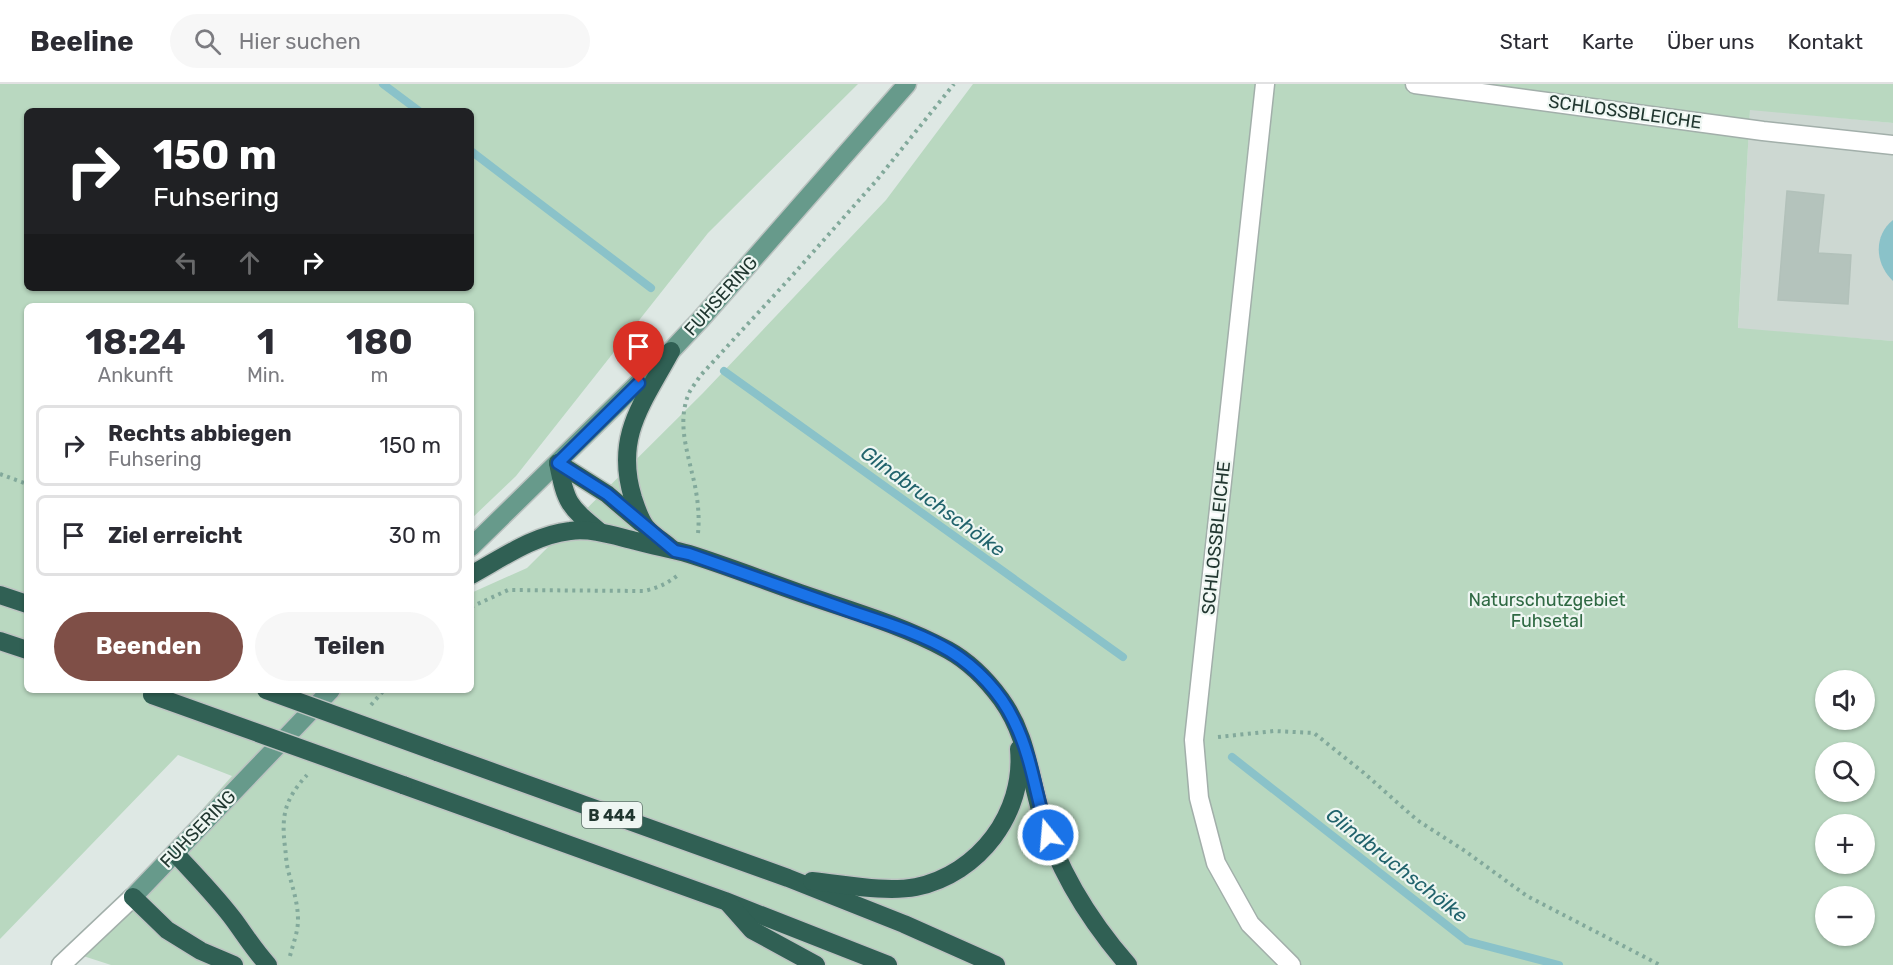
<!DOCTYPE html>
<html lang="de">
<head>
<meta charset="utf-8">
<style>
	:root { --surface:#fff; --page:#f7f7f7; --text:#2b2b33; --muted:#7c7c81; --line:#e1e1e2; --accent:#7f4f47 }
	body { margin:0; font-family:Rubik,sans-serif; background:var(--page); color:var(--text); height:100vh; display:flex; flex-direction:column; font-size:22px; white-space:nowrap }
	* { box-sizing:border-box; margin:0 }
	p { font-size:20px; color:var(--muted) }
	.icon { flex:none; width:33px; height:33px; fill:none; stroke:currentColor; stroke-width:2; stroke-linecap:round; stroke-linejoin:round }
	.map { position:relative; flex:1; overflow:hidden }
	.details { position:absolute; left:24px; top:219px; width:450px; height:390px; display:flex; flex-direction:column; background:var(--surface); border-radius:9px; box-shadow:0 2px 4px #0004 }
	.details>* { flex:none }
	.hud { position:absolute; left:24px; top:24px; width:450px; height:183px; border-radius:9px; box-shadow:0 2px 4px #0004; background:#202124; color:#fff; overflow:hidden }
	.tools { position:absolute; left:1815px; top:586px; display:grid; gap:12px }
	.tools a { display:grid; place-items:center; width:60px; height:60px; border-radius:50%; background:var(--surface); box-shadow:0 2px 4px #0004; font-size:30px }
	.pin { position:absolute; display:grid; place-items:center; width:51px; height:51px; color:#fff; margin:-62px -26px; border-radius:50% 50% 50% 0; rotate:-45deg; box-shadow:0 0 6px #0007 }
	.pin .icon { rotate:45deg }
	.me { position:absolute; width:66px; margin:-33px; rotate:343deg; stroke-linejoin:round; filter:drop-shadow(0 0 4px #0008) }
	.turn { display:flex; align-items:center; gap:21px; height:126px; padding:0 30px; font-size:27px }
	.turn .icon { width:78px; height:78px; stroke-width:2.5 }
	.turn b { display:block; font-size:42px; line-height:51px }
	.lanes { display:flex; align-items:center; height:57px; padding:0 30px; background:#0003; justify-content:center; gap:30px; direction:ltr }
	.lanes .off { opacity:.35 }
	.eta { display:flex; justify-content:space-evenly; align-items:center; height:102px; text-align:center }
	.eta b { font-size:36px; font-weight:700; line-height:42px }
	.action { display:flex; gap:12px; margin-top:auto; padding:12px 30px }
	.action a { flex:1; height:69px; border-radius:36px; background:var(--accent); color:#fff; font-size:24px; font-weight:700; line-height:69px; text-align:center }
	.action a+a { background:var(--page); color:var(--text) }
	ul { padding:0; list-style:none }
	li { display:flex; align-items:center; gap:18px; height:81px; margin:0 12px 9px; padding:0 18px; border:3px solid var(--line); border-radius:9px }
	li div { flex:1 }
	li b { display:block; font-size:22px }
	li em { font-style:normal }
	header { display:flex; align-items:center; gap:36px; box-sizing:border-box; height:84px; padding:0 30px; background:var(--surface); border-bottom:2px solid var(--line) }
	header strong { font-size:28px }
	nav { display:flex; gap:33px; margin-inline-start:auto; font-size:21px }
	.search { width:420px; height:54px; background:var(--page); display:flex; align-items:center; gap:15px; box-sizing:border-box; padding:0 21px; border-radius:33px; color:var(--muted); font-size:22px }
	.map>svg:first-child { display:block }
	.built { fill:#cdd8d2 }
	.green { fill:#b9d8c0; fill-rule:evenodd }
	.water { fill:#8ac2c9 }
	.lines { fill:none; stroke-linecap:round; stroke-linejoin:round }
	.stream { stroke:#8ac2c9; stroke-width:8 }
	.building { fill:#b4c3bc; stroke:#b2c1ba; stroke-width:1.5 }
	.minor-casing { stroke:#a2afaa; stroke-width:21 }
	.major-casing { stroke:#bcc3c1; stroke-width:21 }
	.highway-casing { stroke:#bcc3c1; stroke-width:21 }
	.path { stroke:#82a99b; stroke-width:4; stroke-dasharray:3 4.5; stroke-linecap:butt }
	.minor { stroke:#fff; stroke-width:18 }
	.major { stroke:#679a8b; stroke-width:18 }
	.highway { stroke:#306054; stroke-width:18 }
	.highway-bridge-casing { stroke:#bcc3c1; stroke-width:21; stroke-linecap:butt }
	.highway-bridge { stroke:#306054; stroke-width:18 }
	.route-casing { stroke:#114b97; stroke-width:15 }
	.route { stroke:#1a73e8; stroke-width:10 }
	.labels { text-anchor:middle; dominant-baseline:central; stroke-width:4.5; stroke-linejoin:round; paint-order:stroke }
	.shield { fill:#eef6f2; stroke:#5e706a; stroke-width:1.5 }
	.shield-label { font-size:16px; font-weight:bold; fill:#213730 }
	.street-label { font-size:18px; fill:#213730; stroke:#eef6f2 }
	.park-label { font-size:18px; fill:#2f6943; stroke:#eef6f2 }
	.water-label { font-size:20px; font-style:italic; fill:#21636c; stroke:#eef6f2 }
</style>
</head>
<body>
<header>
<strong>Beeline</strong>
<div class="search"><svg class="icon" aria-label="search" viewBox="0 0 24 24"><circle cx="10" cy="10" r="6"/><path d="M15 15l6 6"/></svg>Hier suchen</div>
<nav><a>Start</a><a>Karte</a><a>Über uns</a><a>Kontakt</a></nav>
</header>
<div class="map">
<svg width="1893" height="881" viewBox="0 0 1893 881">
	<rect width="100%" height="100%" fill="#dee8e4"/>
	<polygon class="built" points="1750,25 1893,39 1893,257 1738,245"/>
	<path class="green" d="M0,0H858L708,149L516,392L471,435V222H27V606H471V509L527,484L703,309L886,116L973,0H1893V39L1750,26L1738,244L1893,257V881H111L74,869L232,692L178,671L0,855ZM27,27H471V204H27ZM1826,597H1864V636H1826ZM1826,669H1864V708H1826ZM1826,741H1864V780H1826ZM1826,813H1864V852H1826Z"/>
	<path class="water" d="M1893,136V197C1875,180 1873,152 1893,136Z"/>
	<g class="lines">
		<g class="stream">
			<polyline points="383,0 419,27"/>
			<polyline points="471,67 651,204"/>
			<polyline points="724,287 1123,573"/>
			<polyline points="1232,673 1467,857 1559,881"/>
		</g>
	</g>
	<polygon class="building" points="1787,107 1824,111 1818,169 1851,171 1848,220 1778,216"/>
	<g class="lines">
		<g class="minor-casing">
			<g id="minor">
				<polyline points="1265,0 1194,656 1199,714 1216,779 1250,840 1291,881"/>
				<polyline points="1415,0 1763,47 1893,61"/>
				<polyline points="61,881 133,813"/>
			</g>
		</g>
		<g class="major-casing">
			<g id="major">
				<polyline points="471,463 671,267 701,235 907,0"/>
				<polyline points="133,813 331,606"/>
			</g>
		</g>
		<g class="highway-casing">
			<g id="highway">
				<path d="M671,267C643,319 614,352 633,414C636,423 640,436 646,443C653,451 663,457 671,464"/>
				<polyline points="558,379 607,410 641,439"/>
				<path d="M558,379C566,419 568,422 600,448"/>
				<path d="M471,491C502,474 534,451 570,447C592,444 615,452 636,457C654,462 672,465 689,470C727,482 763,496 800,509C849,526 902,541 948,566C968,577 987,596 1001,615C1027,651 1029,689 1041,729C1058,787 1089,836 1128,881"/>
				<polyline points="0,511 27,520"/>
				<polyline points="0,557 27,566"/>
				<polyline points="437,668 788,794 904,840 996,881"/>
				<polyline points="403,701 725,817 888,881"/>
				<path d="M175,769C195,791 216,812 234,836C245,851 255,867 268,881"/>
				<path d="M812,797C844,800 884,809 916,803C979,790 1025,729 1019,665"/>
				<polyline points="133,813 167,846 201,867 234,881"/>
				<polyline points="729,820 752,846 816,881"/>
			</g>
		</g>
		<g class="path">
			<polyline points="0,390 27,400"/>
			<path d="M698,449C700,430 697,408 692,389C686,363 677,334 690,307C693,302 697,297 700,292L791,193L876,97L954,0"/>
			<path d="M471,523L508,506L644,507C657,504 667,500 678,491"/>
			<polyline points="371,621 384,606"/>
			<polyline points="1218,653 1274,647 1314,649 1364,689 1417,736 1465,767 1527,812 1660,881"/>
			<path d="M290,872C293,860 298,848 298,836C298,818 292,802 288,786C286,778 286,770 285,763C281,731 285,715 307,691"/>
		</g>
		<use href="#minor" class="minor"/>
		<use href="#major" class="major"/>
		<use href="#highway" class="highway"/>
		<g class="highway-bridge-casing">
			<g id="highway-bridge">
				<polyline points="266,606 437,668"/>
				<polyline points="152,611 403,701"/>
			</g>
		</g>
		<use href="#highway-bridge" class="highway-bridge"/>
	</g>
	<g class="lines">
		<g class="route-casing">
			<path id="route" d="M639,299L558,379L607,410L675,467L689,470C744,490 798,508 853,528C885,539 920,549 950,567C976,583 1001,609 1014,637C1032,673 1036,713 1048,751"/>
		</g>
		<use href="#route" class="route"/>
	</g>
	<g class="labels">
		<rect class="shield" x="582" y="718" width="60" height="26" rx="4.5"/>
		<g class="shield-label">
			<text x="612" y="731">B 444</text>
		</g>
		<g class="street-label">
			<text transform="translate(1625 28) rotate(8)">SCHLOSSBLEICHE</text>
			<text transform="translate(721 212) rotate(-48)">FUHSERING</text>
			<text transform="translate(1216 454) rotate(-84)">SCHLOSSBLEICHE</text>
			<text transform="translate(198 745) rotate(-46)">FUHSERING</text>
		</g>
		<g class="park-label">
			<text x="1547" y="516">Naturschutzgebiet<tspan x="1547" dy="21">Fuhsetal</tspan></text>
		</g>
		<g class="water-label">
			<text transform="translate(933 417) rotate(36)">Glindbruchschölke</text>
			<text transform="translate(1397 781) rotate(38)">Glindbruchschölke</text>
		</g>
	</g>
</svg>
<div class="tools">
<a><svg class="icon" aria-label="sound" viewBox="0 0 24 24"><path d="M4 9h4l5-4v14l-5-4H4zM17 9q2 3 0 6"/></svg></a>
<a><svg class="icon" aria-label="search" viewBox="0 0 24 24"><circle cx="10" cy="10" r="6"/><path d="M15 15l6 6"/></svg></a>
<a>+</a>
<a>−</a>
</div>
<div class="pin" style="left:639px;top:299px;background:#d93025"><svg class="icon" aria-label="arrive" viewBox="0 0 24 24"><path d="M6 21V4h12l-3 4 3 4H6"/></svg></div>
<svg class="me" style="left:1048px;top:751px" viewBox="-20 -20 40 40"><circle r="17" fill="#1a73e8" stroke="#fff" stroke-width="3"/><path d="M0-11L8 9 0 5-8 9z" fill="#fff"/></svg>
<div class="hud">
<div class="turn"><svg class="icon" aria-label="right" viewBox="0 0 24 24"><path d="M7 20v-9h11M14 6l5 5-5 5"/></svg><div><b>150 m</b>Fuhsering</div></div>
<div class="lanes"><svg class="icon off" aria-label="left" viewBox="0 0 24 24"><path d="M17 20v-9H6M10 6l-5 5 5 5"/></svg><svg class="icon off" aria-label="ahead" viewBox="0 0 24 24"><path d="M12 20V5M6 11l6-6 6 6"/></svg><svg class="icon" aria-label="right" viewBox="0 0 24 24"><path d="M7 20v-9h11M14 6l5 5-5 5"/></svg></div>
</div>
<section class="details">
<div class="eta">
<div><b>18:24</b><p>Ankunft</p></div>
<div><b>1</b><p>Min.</p></div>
<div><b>180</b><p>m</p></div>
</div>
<ul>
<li><svg class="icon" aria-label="right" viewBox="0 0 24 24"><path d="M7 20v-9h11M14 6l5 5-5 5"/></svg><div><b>Rechts abbiegen</b><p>Fuhsering</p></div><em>150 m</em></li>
<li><svg class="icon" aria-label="arrive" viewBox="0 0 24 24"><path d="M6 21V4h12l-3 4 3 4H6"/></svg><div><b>Ziel erreicht</b></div><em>30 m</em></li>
</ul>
<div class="action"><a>Beenden</a><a>Teilen</a></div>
</section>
</div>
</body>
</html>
